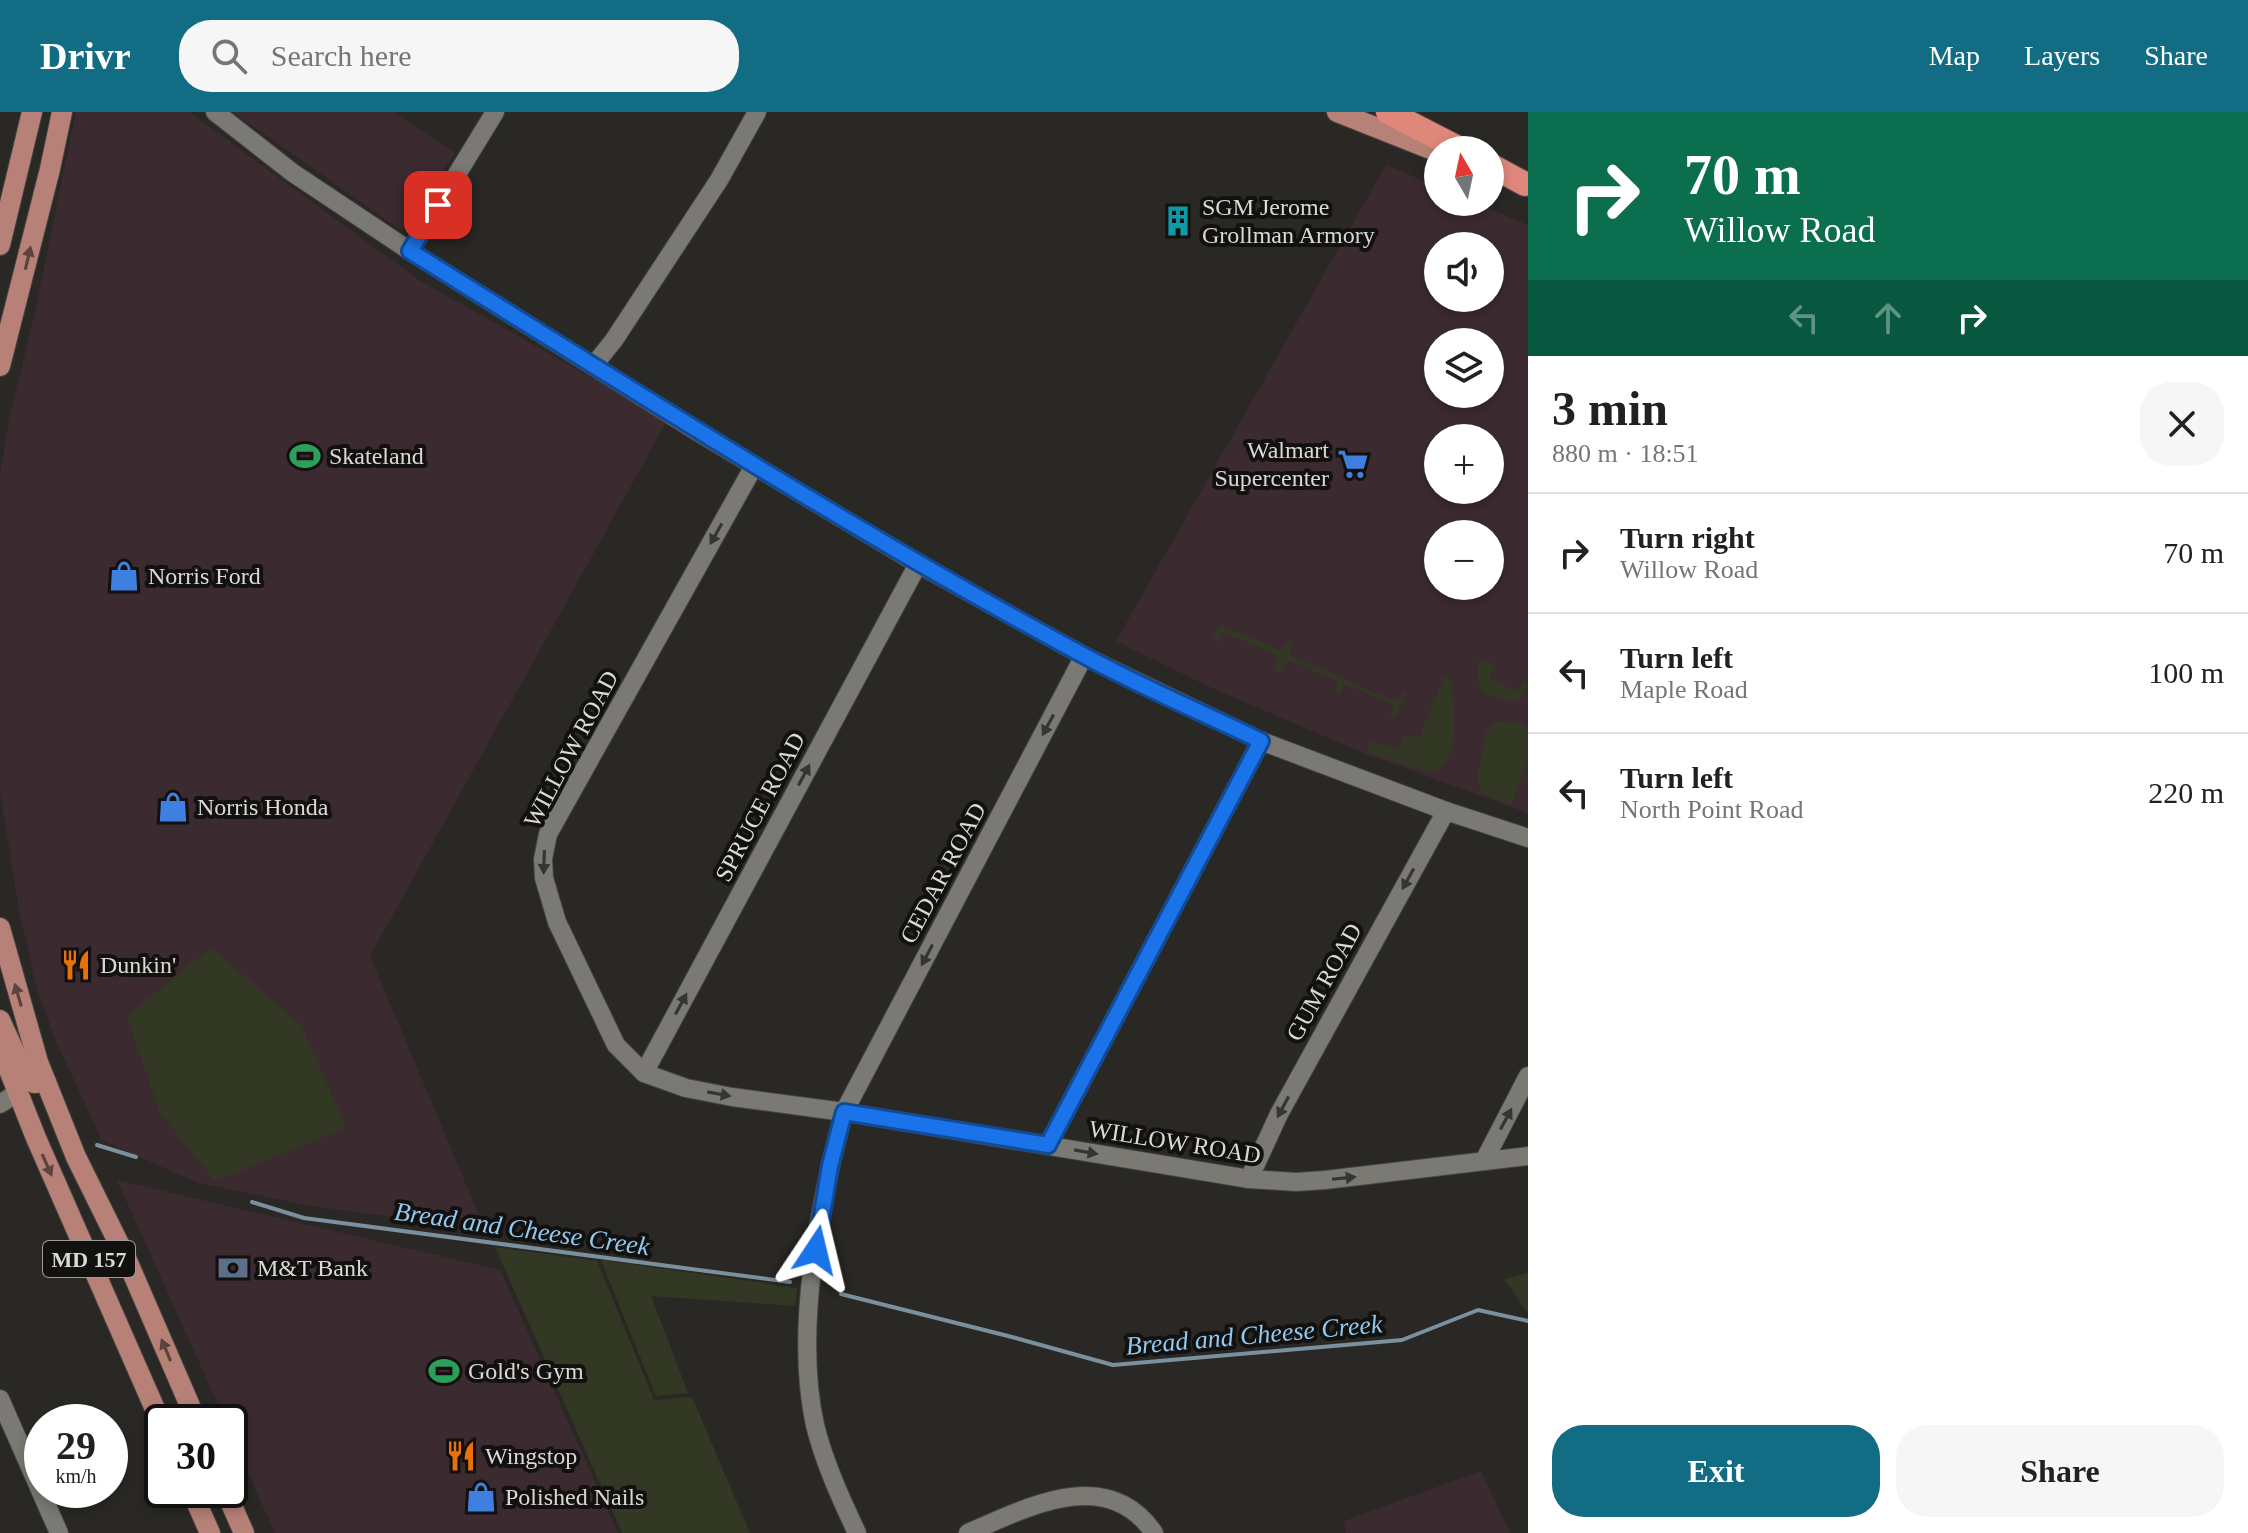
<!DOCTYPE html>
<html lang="en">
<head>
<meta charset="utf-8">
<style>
	:root { --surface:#fff; --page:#f6f6f6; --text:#202124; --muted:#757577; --line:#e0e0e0; --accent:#126d84 }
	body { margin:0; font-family:Georgia,serif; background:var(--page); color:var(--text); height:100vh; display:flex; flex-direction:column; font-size:30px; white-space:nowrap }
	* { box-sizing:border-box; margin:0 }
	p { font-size:26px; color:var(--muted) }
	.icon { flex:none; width:44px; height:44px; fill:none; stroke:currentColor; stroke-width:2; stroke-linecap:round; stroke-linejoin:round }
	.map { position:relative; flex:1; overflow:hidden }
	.sheet { display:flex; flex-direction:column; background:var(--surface); width:720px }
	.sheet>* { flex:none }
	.banner { background:#0b6e4f; color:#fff; overflow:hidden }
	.needle { width:52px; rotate:351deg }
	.buttons { position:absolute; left:1424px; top:24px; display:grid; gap:16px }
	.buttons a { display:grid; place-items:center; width:80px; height:80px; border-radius:50%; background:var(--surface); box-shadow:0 4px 12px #0003; font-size:40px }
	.speed { position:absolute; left:24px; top:1292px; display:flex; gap:16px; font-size:40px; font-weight:700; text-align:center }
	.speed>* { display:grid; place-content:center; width:104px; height:104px; border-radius:50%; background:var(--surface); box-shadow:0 4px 12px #0003; line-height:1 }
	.speed small { font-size:20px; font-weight:400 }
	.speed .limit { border:4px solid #111; border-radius:12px; background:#fff; color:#111 }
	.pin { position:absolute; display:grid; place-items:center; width:68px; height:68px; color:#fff; margin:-34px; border-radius:16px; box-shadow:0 4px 12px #0006 }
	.me { position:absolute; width:88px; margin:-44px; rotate:10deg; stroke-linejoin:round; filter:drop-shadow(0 0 6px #0008) }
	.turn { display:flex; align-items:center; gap:28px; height:168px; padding:0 24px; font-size:36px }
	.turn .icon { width:104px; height:104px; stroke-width:2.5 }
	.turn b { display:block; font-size:56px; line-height:68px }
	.lanes { display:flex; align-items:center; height:76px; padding:0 24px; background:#0003; justify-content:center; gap:40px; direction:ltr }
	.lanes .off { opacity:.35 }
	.round { display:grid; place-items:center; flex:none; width:84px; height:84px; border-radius:32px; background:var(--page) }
	.summary { display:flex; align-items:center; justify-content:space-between; height:136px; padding:0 24px }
	h1 { font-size:48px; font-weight:600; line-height:60px }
	.action { display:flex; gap:16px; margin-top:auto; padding:16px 24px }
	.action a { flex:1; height:92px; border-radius:32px; background:var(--accent); color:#fff; font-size:32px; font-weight:600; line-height:92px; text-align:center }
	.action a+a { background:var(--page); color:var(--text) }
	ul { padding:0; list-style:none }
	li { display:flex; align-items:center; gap:24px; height:120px; padding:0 24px; border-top:2px solid var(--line) }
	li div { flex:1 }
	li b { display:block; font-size:30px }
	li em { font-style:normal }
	header { display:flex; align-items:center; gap:48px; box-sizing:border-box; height:112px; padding:0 40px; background:var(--accent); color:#fff }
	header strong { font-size:38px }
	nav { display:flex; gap:44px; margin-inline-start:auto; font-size:28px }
	.search { width:560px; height:72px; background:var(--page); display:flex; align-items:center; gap:20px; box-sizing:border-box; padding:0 28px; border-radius:32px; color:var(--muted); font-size:30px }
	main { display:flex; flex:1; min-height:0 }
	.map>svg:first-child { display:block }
	.commercial { fill:#3c2a31; fill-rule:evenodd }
	.green { fill:#323824 }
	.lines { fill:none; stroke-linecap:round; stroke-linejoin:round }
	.stream { stroke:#7b909d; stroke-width:4 }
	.minor-casing { stroke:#464542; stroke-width:20 }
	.major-casing { stroke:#464542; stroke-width:22 }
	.highway-casing { stroke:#464542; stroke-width:26 }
	.minor { stroke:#7a7974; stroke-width:18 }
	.major { stroke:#b78178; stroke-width:20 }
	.highway { stroke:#df877a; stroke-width:24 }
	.oneway { fill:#5c433f }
	.oneway2 { fill:#363533 }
	.route-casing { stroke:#114b97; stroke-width:20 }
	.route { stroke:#1a73e8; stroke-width:14 }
	.labels { text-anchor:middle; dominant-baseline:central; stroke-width:8; stroke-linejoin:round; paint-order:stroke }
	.shield { fill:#121110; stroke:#9e9d9b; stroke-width:2 }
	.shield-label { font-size:22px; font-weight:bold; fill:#dad9d6 }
	.poi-label { font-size:24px; fill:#dad9d6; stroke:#121110; text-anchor:start }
	.street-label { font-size:24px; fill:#dad9d6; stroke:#121110 }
	.water-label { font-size:26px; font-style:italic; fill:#92c9ee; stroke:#121110 }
</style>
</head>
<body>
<header>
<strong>Drivr</strong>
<div class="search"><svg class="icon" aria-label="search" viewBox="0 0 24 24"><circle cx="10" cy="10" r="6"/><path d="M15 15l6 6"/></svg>Search here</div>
<nav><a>Map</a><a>Layers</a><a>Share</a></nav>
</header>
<main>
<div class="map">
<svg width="1528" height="1421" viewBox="0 0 1528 1421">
	<rect width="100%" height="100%" fill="#2a2825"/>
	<g class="commercial">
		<polygon points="76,0 189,0 419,168 667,309 370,844 479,1103 436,1111 312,1094 198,1071 102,1028 58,934 37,878 20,803 0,680 0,365 6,323 36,194"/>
		<polygon points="233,0 393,0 455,41 402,119"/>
		<path d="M1386,53L1438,75V90H1474L1528,113V701L1369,643L1216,578L1116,529ZM1438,134H1490V186H1438ZM1438,230H1490V282H1438ZM1438,326H1490V378H1438ZM1438,422H1490V474H1438Z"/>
		<polygon points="117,1068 500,1158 618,1421 275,1421 230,1320 230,1310 226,1310"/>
		<polygon points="1481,1359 1510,1421 1346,1421 1344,1409"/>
	</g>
	<g class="green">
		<polygon points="1220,513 1281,538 1287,528 1294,532 1289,543 1395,589 1404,580 1406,582 1397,605 1393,606 1390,603 1394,593 1344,572 1341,581 1336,581 1337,569 1288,548 1281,561 1273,558 1279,544 1224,521 1219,530 1215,530 1213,526"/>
		<polygon points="1479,546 1494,552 1489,566 1517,579 1523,570 1528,571 1522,587 1510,590 1484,581 1477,568"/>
		<path d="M1445,563L1452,571C1453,595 1462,655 1430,659C1421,660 1381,644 1370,641L1366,631L1376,630L1399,638L1404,623L1419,626Z"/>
		<polygon points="1497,610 1520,611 1528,618 1528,649 1511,693 1482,681 1477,668 1486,619"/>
		<polygon points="211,835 302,914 346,1016 215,1069 160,1001 127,904"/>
		<polygon points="495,1135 597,1149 654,1288 692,1285 750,1421 622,1421"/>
		<polygon points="601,1148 797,1176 795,1194 651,1184 688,1281 656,1284"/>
		<polygon points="1528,1161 1528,1201 1504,1167"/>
	</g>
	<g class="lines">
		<g class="stream">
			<polyline points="97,1033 136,1045"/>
			<polyline points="252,1090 304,1106 790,1170"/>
			<polyline points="841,1182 1012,1225 1113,1253 1402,1228 1478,1198 1528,1209"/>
		</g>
		<g class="minor-casing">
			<g id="minor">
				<polyline points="215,0 293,61 410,139 693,317 918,452 1084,544 1261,629 1446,699 1528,726"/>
				<polyline points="410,139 495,0"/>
				<polyline points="594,253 614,228 719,68 757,0"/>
				<polyline points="754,354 548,722 543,747 544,766 557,810 616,933 644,961 686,976 732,985 844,1000 1249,1067 1296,1070 1325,1068 1528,1044"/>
				<polyline points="644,961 918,452"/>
				<polyline points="0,992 17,981"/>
				<polyline points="1048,1033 1261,629"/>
				<polyline points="1484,1049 1528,964"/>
				<polyline points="1249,1067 1279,1002 1446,699"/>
				<polyline points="0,1287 59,1421"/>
				<path d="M857,1421C841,1387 824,1350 815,1313C794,1218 819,1093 844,1000L1084,544"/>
				<path d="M968,1421C1026,1396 1107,1352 1154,1421"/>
			</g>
		</g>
		<g class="major-casing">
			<g id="major">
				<polyline points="1337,0 1438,40"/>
				<polyline points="0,133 32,0"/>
				<polyline points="0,254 50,57 62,0"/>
				<polyline points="0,816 38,950 76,1045 126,1146 197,1310"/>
				<polyline points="0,908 26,965 34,971 46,970"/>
				<polyline points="0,935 36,1026 162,1313"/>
				<polyline points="191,1378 210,1421"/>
				<polyline points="225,1378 244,1421"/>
			</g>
		</g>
		<g class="highway-casing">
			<g id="highway">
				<polyline points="1388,0 1462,38"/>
				<polyline points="1490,53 1525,72"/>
			</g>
		</g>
		<use href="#minor" class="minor"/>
		<use href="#major" class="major"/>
		<use href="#highway" class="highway"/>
	</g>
	<defs><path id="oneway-solid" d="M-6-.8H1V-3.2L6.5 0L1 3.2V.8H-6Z" transform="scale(2)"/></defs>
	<g class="oneway">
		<use href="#oneway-solid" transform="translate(28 146) rotate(-77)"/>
		<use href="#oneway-solid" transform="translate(18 883) rotate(-106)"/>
		<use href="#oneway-solid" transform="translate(47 1053) rotate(66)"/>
		<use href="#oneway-solid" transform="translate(166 1238) rotate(-113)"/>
	</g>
	<g class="oneway2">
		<use href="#oneway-solid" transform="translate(716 422) rotate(119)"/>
		<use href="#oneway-solid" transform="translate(1048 613) rotate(118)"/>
		<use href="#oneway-solid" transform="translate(804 663) rotate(-62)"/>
		<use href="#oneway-solid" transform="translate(544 750) rotate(92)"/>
		<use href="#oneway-solid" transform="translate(1408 767) rotate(119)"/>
		<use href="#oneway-solid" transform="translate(927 843) rotate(118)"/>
		<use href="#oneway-solid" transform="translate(681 892) rotate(-62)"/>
		<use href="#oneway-solid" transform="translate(719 982) rotate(10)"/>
		<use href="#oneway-solid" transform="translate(1283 995) rotate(118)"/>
		<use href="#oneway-solid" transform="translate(1506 1007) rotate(-62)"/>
		<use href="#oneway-solid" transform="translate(1086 1040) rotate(10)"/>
		<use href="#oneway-solid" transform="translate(1344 1066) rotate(-6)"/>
	</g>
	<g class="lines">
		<g class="route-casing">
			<path id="route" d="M438,93L410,139C632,277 851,418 1081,542C1139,574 1201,600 1261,629L1048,1033L844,1000L830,1054L816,1138"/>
		</g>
		<use href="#route" class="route"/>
	</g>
	<defs>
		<g id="building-bare" transform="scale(2.4)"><path d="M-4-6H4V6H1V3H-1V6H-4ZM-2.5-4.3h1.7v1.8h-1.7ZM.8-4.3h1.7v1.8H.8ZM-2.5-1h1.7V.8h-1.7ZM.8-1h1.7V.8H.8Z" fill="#0f9aa8" stroke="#121110" stroke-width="2.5" paint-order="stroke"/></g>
		<g id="stadium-bare" transform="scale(2.4)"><path d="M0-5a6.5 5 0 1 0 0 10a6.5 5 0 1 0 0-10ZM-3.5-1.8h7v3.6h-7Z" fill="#2e9e5b" stroke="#121110" stroke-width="2.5" paint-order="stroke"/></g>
		<g id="supermarket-bare" transform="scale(2.4)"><path d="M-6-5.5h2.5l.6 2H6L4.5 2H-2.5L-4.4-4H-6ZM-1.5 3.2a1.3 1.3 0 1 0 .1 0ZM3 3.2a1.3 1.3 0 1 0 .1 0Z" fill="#3f7fe0" stroke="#121110" stroke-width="2.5" paint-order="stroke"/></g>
		<g id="shop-bare" transform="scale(2.4)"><path d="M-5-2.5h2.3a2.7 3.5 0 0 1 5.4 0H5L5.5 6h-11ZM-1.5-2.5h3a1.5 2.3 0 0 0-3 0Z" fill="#3f7fe0" stroke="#121110" stroke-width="2.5" paint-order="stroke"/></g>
		<g id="restaurant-bare" transform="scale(2.4)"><path d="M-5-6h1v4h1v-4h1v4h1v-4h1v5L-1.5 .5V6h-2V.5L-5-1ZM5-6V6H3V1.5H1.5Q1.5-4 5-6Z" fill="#e8710a" stroke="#121110" stroke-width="2.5" paint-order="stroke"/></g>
		<g id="bank-bare" transform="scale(2.4)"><path d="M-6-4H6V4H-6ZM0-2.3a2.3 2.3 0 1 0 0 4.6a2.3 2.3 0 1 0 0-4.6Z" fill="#5c6f8a" stroke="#121110" stroke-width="2.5" paint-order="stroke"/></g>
	</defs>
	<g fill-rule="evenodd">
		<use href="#building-bare" x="1178" y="109"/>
		<use href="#stadium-bare" x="305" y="344"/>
		<use href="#supermarket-bare" x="1353" y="352"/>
		<use href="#shop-bare" x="124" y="464"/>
		<use href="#shop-bare" x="173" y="695"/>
		<use href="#restaurant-bare" x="76" y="853"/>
		<use href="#bank-bare" x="233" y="1156"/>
		<use href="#stadium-bare" x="444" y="1259"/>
		<use href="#restaurant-bare" x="461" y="1344"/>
		<use href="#shop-bare" x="481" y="1385"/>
	</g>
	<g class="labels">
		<rect class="shield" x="43" y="1129" width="92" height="36" rx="6"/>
		<g class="shield-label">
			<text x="89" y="1147">MD 157</text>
		</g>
		<g class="poi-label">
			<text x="1202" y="95">SGM Jerome<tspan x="1202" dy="28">Grollman Armory</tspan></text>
			<text x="1329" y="338" text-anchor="end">Walmart<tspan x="1329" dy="28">Supercenter</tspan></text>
			<text x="329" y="344">Skateland</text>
			<text x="148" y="464">Norris Ford</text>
			<text x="197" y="695">Norris Honda</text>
			<text x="100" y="853">Dunkin'</text>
			<text x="257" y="1156">M&amp;T Bank</text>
			<text x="468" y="1259">Gold's Gym</text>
			<text x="485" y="1344">Wingstop</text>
			<text x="505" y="1385">Polished Nails</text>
		</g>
		<g class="street-label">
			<text transform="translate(571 637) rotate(-62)">WILLOW ROAD</text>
			<text transform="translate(760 695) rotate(-62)">SPRUCE ROAD</text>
			<text transform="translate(943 761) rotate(-62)">CEDAR ROAD</text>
			<text transform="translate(1324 870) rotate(-61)">GUM ROAD</text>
			<text transform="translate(1175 1030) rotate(9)">WILLOW ROAD</text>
		</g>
		<g class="water-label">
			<text transform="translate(522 1117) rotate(8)">Bread and Cheese Creek</text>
			<text transform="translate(1254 1223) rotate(-5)">Bread and Cheese Creek</text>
		</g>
	</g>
</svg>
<div class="buttons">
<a><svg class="needle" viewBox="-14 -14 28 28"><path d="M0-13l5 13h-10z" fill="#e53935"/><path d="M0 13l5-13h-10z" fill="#757577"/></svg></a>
<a><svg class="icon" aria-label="sound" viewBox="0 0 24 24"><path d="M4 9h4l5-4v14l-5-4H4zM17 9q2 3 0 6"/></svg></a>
<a><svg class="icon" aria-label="layers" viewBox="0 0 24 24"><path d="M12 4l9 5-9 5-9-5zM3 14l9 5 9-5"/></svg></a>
<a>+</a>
<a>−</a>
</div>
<div class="speed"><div>29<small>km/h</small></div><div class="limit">30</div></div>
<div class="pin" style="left:438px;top:93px;background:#d93025"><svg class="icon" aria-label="arrive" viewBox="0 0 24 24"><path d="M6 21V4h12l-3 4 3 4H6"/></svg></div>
<svg class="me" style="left:816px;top:1138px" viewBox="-20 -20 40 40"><path d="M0-17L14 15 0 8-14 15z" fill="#1a73e8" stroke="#fff" stroke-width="4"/></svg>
</div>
<section class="sheet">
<div class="banner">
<div class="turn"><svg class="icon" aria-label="right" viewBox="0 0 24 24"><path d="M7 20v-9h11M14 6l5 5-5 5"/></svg><div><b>70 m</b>Willow Road</div></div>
<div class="lanes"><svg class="icon off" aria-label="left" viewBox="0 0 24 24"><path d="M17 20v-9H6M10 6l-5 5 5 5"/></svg><svg class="icon off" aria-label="ahead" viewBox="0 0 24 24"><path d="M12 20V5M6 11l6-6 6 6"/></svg><svg class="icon" aria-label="right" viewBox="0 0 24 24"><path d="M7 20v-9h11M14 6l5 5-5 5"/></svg></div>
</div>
<div class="summary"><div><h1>3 min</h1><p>880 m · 18:51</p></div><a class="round"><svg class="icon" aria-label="close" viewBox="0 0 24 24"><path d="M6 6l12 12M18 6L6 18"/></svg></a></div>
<ul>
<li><svg class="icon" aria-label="right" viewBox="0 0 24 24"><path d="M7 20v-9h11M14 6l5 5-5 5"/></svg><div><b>Turn right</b><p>Willow Road</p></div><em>70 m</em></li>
<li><svg class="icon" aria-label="left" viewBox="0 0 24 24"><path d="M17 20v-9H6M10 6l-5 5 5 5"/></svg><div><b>Turn left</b><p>Maple Road</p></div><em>100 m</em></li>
<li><svg class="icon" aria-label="left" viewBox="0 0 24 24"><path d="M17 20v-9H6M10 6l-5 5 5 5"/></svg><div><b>Turn left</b><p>North Point Road</p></div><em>220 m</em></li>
</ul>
<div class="action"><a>Exit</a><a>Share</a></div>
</section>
</main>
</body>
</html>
